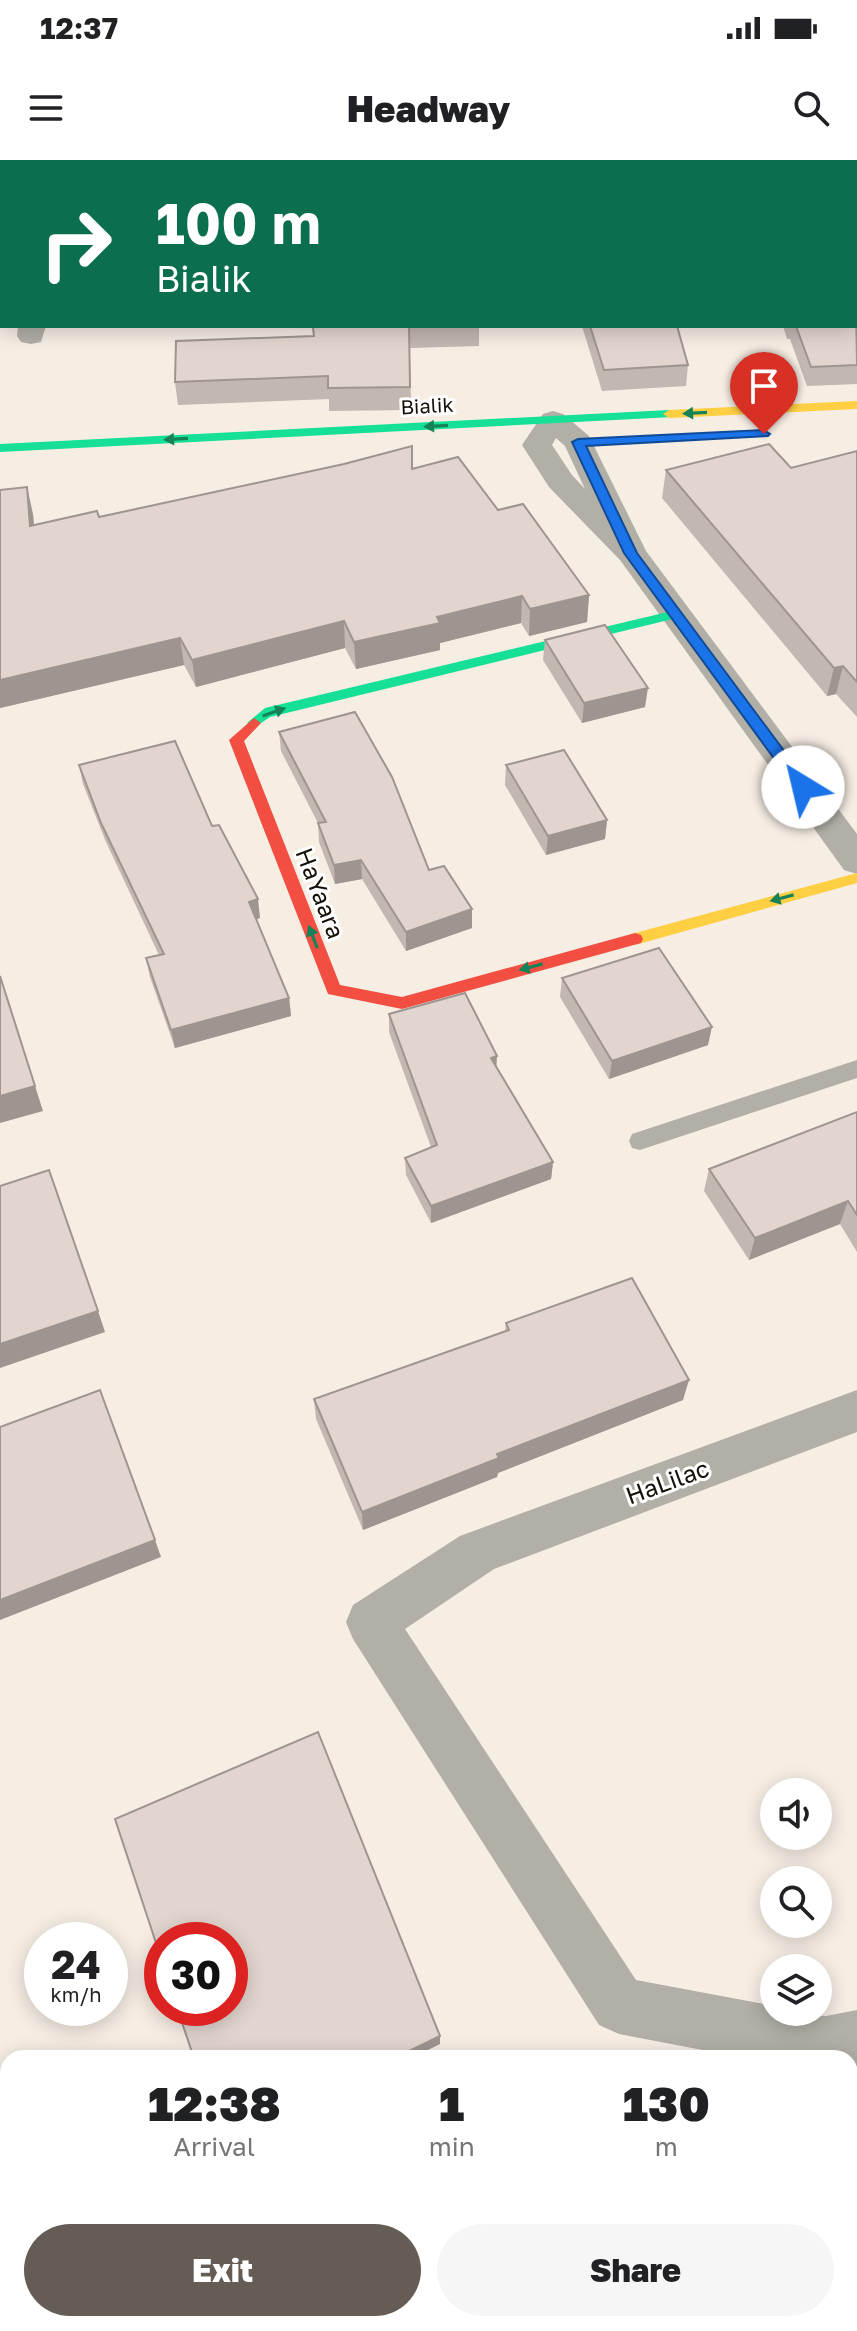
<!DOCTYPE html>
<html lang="en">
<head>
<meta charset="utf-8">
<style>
	:root { --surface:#fff; --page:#f6f6f6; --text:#202124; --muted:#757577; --accent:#655d55 }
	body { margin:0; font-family:"Golos Text",sans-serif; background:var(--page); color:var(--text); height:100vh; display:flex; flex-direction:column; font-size:30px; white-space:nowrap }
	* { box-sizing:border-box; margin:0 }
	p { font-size:26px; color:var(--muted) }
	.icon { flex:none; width:44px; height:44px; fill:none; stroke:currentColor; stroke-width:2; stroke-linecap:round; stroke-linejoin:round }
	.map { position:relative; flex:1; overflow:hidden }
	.side { position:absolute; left:0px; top:1890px; width:858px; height:282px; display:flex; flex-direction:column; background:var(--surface); border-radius:24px 24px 0 0; box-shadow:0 4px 20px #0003 }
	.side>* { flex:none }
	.banner { position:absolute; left:0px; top:0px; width:858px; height:168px; box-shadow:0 4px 20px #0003; background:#0b6e4f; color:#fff; overflow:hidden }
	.buttons { position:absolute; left:760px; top:1618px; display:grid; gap:16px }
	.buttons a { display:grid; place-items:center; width:72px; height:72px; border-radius:50%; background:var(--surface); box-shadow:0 4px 20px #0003; font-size:40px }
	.speed { position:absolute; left:24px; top:1762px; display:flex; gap:16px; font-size:40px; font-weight:700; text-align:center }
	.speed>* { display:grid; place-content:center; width:104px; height:104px; border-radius:50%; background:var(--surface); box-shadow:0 4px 20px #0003; line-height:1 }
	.speed small { font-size:20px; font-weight:400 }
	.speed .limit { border:12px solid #d22; background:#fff; color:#111 }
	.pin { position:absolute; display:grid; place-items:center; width:68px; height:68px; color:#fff; margin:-82px -34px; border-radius:50% 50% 50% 0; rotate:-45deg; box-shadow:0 0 8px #0007 }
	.pin .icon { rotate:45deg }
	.me { position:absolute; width:88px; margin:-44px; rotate:324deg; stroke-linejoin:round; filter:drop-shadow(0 0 6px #0008) }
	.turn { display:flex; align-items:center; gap:28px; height:168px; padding:0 24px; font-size:36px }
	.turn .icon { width:104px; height:104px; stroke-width:2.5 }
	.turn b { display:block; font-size:56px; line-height:68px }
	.eta { display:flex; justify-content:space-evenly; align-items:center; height:136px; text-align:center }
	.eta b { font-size:48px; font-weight:800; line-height:56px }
	.button { display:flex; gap:16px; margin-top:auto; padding:16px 24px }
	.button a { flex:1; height:92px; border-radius:48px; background:var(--accent); color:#fff; font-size:32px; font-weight:800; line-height:92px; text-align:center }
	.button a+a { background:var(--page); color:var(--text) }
	.status { display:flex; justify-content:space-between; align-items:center; height:56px; padding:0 40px; background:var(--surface); direction:ltr }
	.status svg { height:22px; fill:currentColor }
	header { display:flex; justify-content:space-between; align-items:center; height:104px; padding:0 24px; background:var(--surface); font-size:36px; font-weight:800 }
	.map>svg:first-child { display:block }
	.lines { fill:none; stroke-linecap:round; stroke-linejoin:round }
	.lane { fill:#b2afa7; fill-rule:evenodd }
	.street { fill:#b2afa7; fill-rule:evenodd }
	.fast { fill:#16e098; fill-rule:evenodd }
	.slow { fill:#ffcf43; fill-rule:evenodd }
	.jam { fill:#f24e42; fill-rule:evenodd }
	.wall { fill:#c2b7b1 }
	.shaded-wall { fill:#9e9590 }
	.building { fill:#e2d5ce; stroke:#9e9590; stroke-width:2 }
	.oneway { fill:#168257 }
	.route { fill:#1a73e8; stroke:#114b97; stroke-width:2 }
	.labels { text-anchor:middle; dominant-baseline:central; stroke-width:6; stroke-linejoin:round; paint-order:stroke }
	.far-street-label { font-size:20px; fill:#171008; stroke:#fff }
	.street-label { font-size:24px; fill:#171008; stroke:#fff }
</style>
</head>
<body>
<div class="status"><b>12:37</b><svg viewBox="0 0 49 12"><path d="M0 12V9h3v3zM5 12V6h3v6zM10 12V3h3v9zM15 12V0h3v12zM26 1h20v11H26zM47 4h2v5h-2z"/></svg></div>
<header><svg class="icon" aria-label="menu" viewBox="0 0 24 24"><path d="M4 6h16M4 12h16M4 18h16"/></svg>Headway<svg class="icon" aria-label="search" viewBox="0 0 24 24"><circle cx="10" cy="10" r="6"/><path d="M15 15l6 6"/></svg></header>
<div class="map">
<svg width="857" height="2171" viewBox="0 0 857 2171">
	<rect width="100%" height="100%" fill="#f6ede3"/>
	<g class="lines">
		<polygon class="lane" points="857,900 857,918 640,990 632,988 629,981 632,974"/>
		<g class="street">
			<rect x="50" y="0" width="24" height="2"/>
			<polygon points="743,0 774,0 775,2 742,2"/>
			<rect x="0" y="11" width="2" height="16"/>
			<rect x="856" y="32" width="1" height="16"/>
			<rect x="856" y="72" width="1" height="18"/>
			<rect x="0" y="86" width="2" height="16"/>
			<polygon points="18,166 46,166 41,182 31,184 21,182 17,176"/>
			<path d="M553,251L563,254L589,276L646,391L857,674V714L844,710L620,400L549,327L522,285L543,254ZM556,278L565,286L585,329L572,315L552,285Z"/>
			<polygon points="857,1230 857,1272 494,1409 405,1469 636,1820 774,1846 774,1852 826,1856 857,1850 857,1908 850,1909 850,1898 744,1898 619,1874 599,1865 353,1479 346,1462 353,1445 460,1376"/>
			<polygon points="51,2164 115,2164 117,2171 53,2171"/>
		</g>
		<g class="fast">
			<polygon points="669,250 675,254 673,257 0,292 0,284"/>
			<polygon points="676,450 683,454 681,457 270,557 254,568 247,563 265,548"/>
		</g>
		<g class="slow">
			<polygon points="857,241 857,249 669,258 663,254 669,250"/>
			<polygon points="857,713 857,723 635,785 627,779 635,773"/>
		</g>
		<polygon class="jam" points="254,558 261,563 244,581 340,825 402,837 635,773 641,775 643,779 641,783 402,849 328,834 229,580"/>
	</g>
	<g class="wall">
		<polygon points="857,153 857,224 807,226 790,179 787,179 783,166 856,166"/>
		<polygon points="312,166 479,166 479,186 410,188 411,250 329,251 329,239 178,245 175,222 313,176"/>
		<polygon points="582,166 677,166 688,205 686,226 602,231"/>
		<polygon points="857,291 857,557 836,534 827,536 662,338 666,310 791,308"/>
		<polygon points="412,309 498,350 589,435 587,462 529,476 521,463 440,483 440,490 356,509 345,488 196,527 184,505 0,548 0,330 33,354 34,365 99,357"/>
		<polygon points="545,480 645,547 582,563 543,500"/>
		<polygon points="279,572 429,710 472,749 472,768 406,791 362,719 335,724 319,682 318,663 281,591"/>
		<polygon points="79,605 212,666 260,758 256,759 289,838 291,856 175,888 150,817 146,798 159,795 106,682 83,624"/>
		<polygon points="506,605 607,660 605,679 546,695 505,625"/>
		<polygon points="562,818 708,885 609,919 560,837"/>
		<polygon points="389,854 497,908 553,1002 551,1019 431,1063 406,1015 405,998 431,987 389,872"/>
		<polygon points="857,952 857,1092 840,1064 749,1100 704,1031 709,1009"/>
		<polygon points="506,1163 683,1240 498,1313 497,1317 363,1370 316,1259 314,1239 505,1172"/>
	</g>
	<g class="shaded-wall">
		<polygon points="27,327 33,354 36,393 30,366"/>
		<polygon points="589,435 587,462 529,476 530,449"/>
		<polygon points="522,436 521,463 440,483 440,490 356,509 354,482 437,457"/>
		<polygon points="344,461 345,488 196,527 192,500"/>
		<polygon points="180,478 184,505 0,548 0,520"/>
		<polygon points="843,506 836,534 827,536 834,508"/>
		<polygon points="648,528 645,547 582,563 584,543"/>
		<polygon points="607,660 605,679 546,695 548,676"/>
		<polygon points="361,700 362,719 335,724 334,705"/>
		<polygon points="258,739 260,758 252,761 249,742"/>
		<polygon points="472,749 472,768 406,791 406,772"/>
		<polygon points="0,816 43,951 0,963"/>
		<polygon points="289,838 291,856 175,888 171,870"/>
		<polygon points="712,867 708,885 609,919 612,901"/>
		<polygon points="497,896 496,914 491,898"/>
		<polygon points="553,1002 551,1019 431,1063 431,1046"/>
		<polygon points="848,1041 840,1064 749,1100 755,1078"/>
		<polygon points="98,1151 105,1172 0,1208 0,1184"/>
		<polygon points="689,1220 683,1240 498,1313 497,1317 363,1370 362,1352 497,1294"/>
		<polygon points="155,1380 161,1397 0,1460 0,1440"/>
		<polygon points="440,1876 440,1884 412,1898 395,1898"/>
	</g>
	<g class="building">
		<polygon points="475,0 573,0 574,2 475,2"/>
		<polygon points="856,151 857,205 811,207 796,166 856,166"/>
		<polygon points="313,166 409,166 410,227 328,228 328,216 175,222 176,181 314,176"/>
		<polygon points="590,166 677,166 688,205 604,210"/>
		<polygon points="769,284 791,308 857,291 857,522 843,506 834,508 666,310"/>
		<polygon points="412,286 412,309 458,297 498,350 523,344 589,435 530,449 522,436 437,457 440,463 354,482 344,461 192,500 180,478 0,520 0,330 27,327 30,366 97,351 99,357 344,304"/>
		<polygon points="605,465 648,528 584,543 545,480"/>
		<polygon points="355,552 392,617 429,710 444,706 472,749 406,772 361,700 334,705 318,663 326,662 279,572"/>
		<polygon points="175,581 212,666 219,665 258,739 249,742 289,838 171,870 146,798 164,794 101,663 79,605"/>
		<polygon points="564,590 607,660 548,676 506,605"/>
		<polygon points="659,788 712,867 612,901 562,818"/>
		<polygon points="0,816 35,926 0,936"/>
		<polygon points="465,833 497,896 491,898 553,1002 431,1046 405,998 437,985 389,854"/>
		<polygon points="857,952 857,1055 848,1041 755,1078 709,1009"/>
		<polygon points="49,1010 98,1151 0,1184 0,1026"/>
		<polygon points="632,1118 689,1220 497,1294 499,1298 362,1352 314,1239 509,1170 506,1163"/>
		<polygon points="100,1230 155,1380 0,1440 0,1267"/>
		<polygon points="318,1572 440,1876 395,1898 194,1898 177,1848 230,1848 230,1780 162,1780 162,1801 115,1659"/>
		<polygon points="408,2164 528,2164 531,2171 396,2171"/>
	</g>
	<defs><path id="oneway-solid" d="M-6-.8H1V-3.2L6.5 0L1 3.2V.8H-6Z" transform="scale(2)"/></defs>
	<g class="oneway">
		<use href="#oneway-solid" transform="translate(695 253) rotate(177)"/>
		<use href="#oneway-solid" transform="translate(436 266) rotate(177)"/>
		<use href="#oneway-solid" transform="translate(176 279) rotate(177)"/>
		<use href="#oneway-solid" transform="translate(274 552) rotate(-19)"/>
		<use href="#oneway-solid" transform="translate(782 738) rotate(165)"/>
		<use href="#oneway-solid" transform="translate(313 777) rotate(-111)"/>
		<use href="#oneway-solid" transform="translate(531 807) rotate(165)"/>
	</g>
	<polygon class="route" points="764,270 770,274 768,276 586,286 637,393 808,623 808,630 797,630 624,393 572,282 578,279"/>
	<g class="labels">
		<g class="far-street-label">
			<text transform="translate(427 245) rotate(-3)">Bialik</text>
		</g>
		<g class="street-label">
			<text transform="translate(321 733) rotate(69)">HaYaara</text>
			<text transform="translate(667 1321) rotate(-20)">HaLilac</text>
		</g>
	</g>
</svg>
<div class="buttons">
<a><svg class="icon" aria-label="sound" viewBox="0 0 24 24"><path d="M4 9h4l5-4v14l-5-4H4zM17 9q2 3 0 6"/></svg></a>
<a><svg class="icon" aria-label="search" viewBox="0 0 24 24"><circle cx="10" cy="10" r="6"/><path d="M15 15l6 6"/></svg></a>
<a><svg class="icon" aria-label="layers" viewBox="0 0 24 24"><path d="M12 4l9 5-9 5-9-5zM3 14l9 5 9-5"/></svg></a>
</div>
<div class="speed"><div>24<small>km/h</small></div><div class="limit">30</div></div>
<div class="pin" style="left:764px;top:274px;background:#d93025"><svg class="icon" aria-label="arrive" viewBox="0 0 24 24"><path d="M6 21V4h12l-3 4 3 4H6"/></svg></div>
<svg class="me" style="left:803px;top:627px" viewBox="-20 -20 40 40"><circle r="19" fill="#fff"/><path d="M0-13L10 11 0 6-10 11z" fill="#1a73e8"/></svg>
<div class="banner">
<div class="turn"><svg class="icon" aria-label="right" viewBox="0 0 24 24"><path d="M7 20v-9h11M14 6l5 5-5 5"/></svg><div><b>100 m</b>Bialik</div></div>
</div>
<section class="side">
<div class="eta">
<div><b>12:38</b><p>Arrival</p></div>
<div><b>1</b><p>min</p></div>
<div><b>130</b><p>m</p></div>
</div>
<div class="button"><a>Exit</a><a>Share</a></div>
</section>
</div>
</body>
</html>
